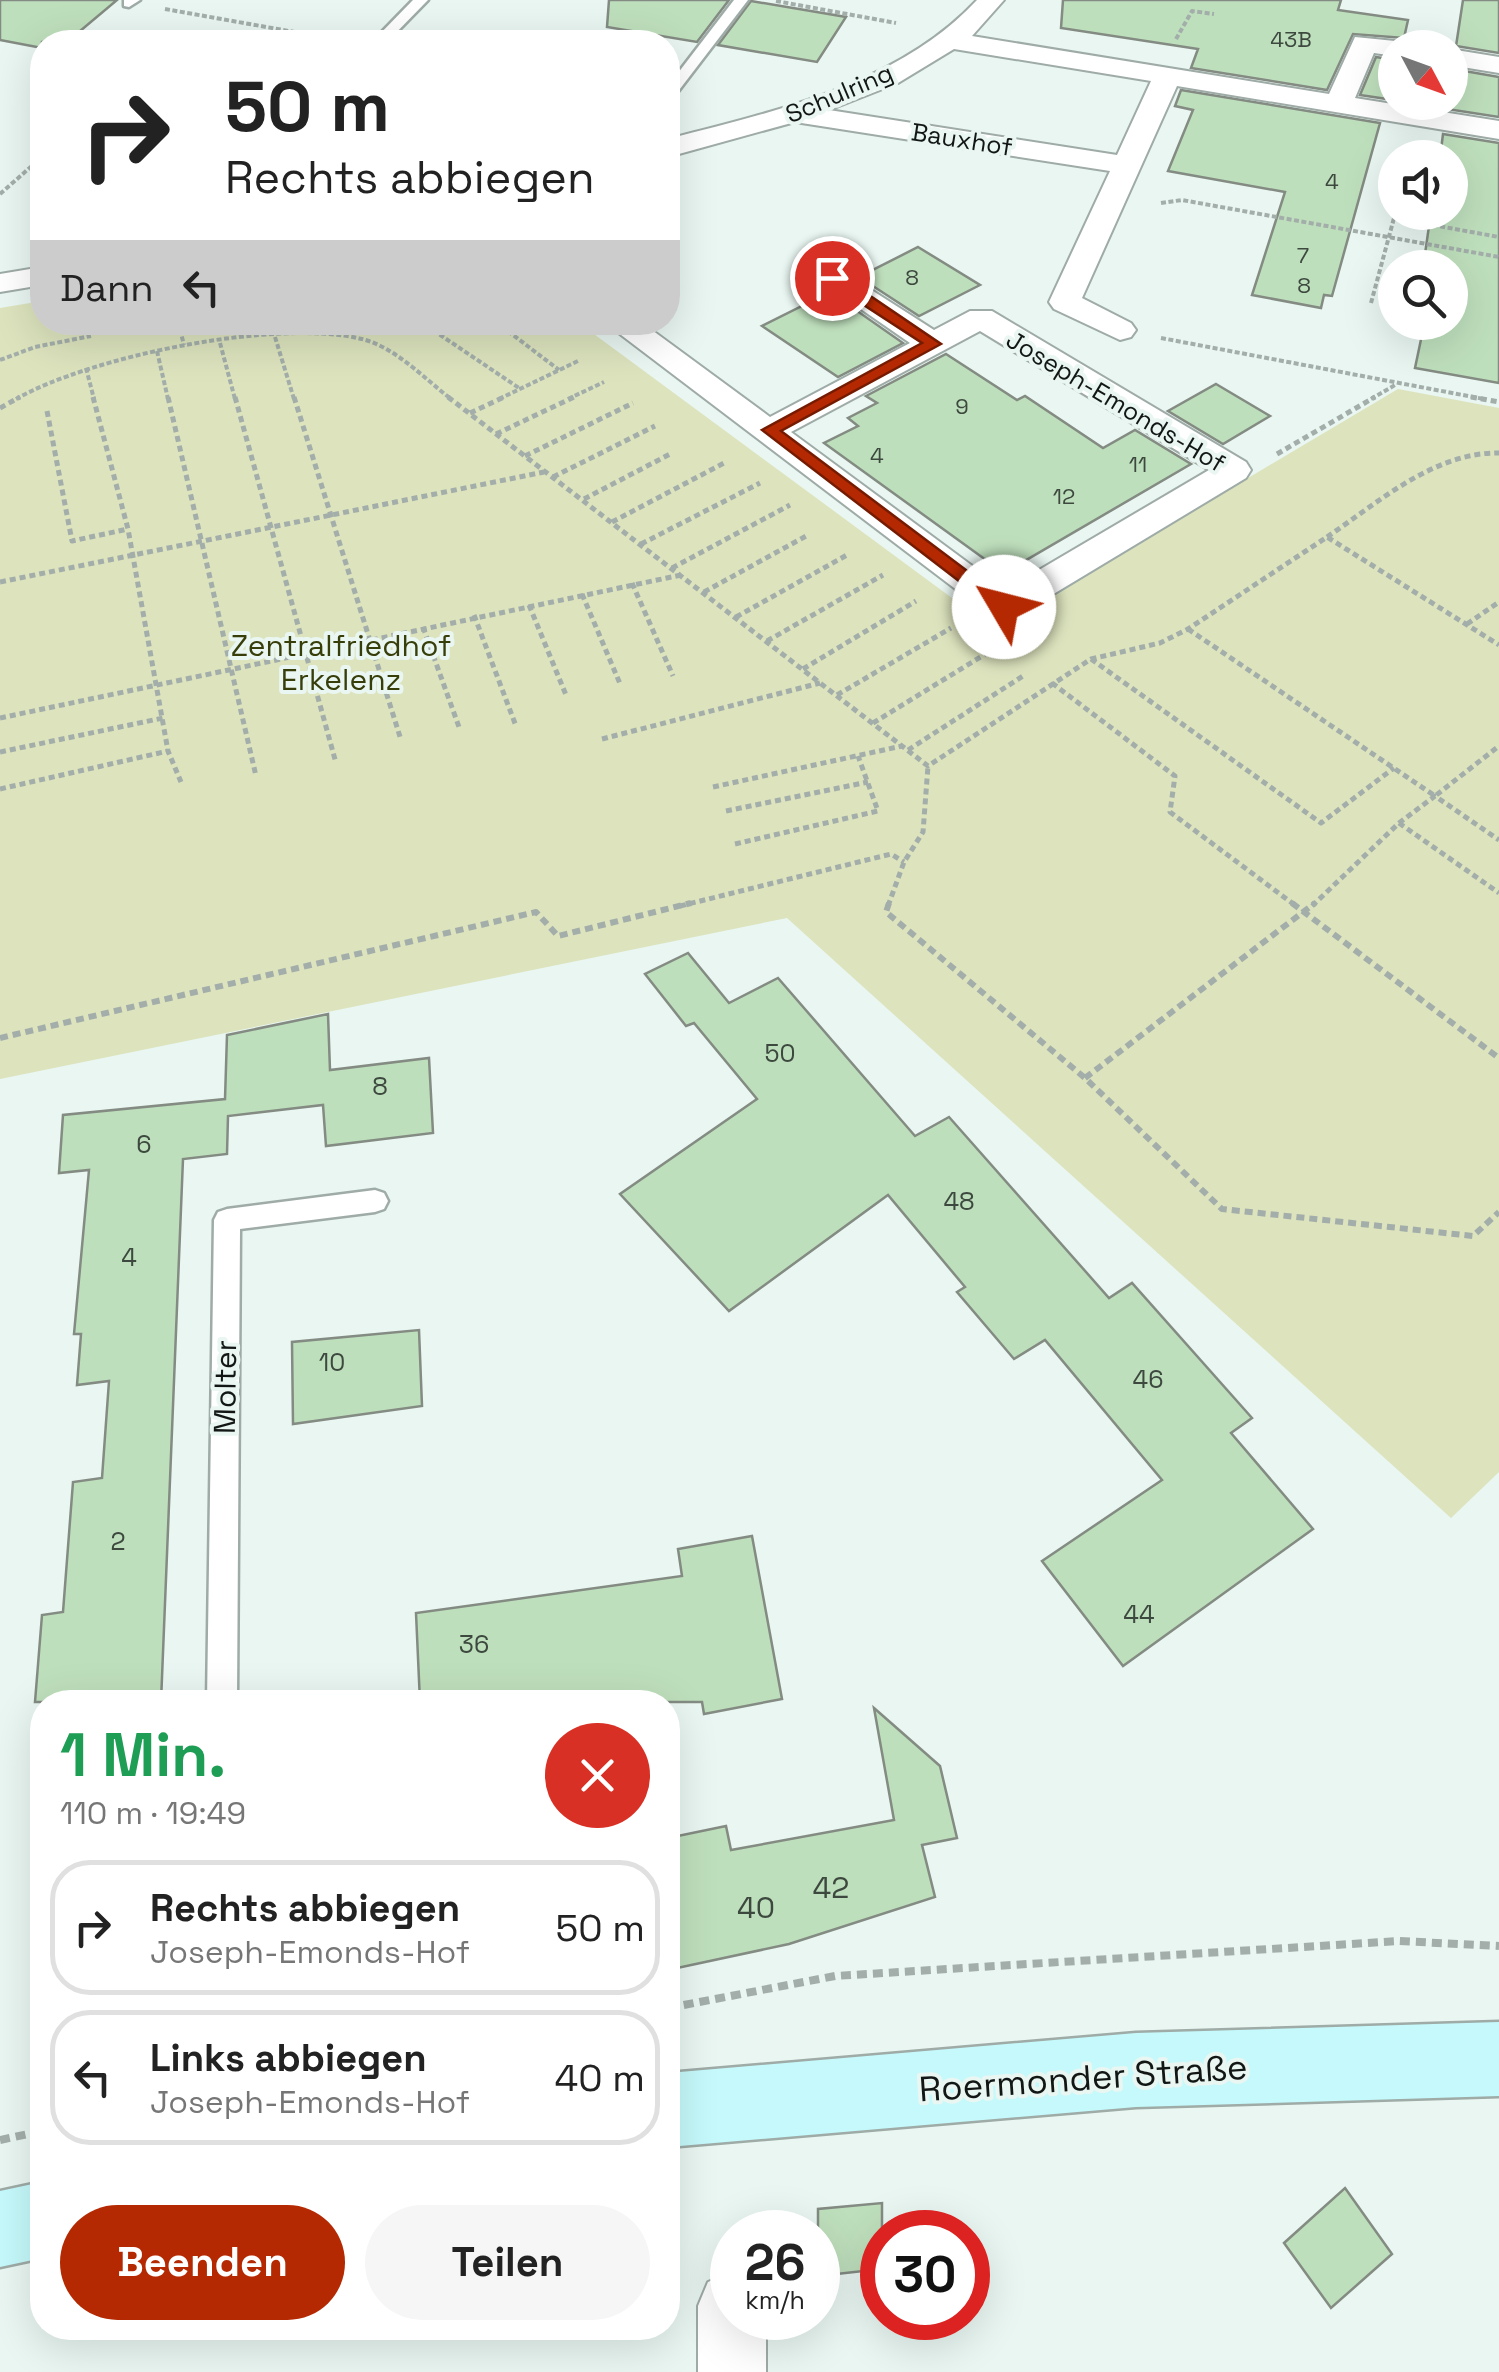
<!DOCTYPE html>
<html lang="de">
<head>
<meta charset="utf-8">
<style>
	:root { --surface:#fff; --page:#f6f6f6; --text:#222; --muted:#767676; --line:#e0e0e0; --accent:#b42902 }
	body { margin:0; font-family:"Space Grotesk",sans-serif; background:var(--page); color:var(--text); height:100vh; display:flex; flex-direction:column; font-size:38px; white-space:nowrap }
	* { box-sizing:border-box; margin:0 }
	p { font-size:32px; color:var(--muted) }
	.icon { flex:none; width:55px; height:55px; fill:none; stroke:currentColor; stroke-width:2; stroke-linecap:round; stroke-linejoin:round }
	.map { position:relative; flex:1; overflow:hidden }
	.side { position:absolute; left:30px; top:1690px; width:650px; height:650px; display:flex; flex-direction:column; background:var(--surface); border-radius:40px; box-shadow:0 10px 40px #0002 }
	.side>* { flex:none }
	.guide { position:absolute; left:30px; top:30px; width:650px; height:305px; border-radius:40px; box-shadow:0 10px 40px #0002; background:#fff; color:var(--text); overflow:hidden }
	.needle { width:65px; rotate:131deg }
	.tools { position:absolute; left:1378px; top:30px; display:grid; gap:20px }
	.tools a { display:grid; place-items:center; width:90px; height:90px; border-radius:50%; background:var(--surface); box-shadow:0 10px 40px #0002; font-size:50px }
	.speed { position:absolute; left:710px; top:2210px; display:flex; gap:20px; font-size:50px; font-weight:700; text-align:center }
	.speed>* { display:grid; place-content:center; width:130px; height:130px; border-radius:50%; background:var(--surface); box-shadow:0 10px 40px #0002; line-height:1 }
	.speed small { font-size:25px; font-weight:400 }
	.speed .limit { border:15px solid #d22; background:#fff; color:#111 }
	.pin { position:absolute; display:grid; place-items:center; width:85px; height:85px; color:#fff; margin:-42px; border:5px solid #fff; border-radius:50%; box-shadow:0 2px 10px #0007 }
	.me { position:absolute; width:110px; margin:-55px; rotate:307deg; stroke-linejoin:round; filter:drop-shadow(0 0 8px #0008) }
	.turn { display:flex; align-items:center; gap:35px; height:210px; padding:0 30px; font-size:45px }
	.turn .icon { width:130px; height:130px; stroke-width:2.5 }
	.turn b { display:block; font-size:70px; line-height:85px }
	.then { display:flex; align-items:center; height:95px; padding:0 30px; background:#0003; gap:20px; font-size:38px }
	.round { display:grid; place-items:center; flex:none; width:105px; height:105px; border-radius:52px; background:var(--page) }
	.head { display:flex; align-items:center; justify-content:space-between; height:170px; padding:0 30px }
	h1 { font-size:60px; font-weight:600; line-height:75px; color:#1e9e55 }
	.action { display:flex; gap:20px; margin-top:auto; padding:20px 30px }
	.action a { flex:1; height:115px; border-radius:60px; background:var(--accent); color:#fff; font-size:40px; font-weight:600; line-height:115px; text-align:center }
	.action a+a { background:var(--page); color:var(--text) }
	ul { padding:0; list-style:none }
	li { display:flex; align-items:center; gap:30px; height:135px; margin:0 20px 15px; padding:0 10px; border:5px solid var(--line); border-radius:40px }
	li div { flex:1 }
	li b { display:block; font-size:38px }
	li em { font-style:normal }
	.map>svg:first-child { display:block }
	.green { fill:#dce3bd }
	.building { fill:#bedfbc; stroke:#838b83; stroke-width:2.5 }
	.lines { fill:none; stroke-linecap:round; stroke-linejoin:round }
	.service-casing { stroke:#9eaba6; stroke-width:5 }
	.minor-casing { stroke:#9eaba6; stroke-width:4 }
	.secondary-casing { stroke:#9eaba6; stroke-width:5 }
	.path-far3 { stroke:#a3aeaa; stroke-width:4; stroke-dasharray:5 2.5; stroke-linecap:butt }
	.path-far2 { stroke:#a3aeaa; stroke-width:5; stroke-dasharray:6 4; stroke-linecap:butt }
	.path-far1 { stroke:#a3aeaa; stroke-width:6; stroke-dasharray:8 5; stroke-linecap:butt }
	.path { stroke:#a3aeaa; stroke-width:8; stroke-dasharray:10 6; stroke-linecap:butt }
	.service { fill:#fff; fill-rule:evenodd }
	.minor { fill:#fff; fill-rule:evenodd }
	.secondary { fill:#c5f9fb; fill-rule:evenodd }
	.route { fill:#b42902; stroke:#751b01; stroke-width:2.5 }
	.labels { text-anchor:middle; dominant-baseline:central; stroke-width:8; stroke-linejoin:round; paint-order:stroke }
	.far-number-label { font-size:22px; fill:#3d493f }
	.far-street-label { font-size:25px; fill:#121715; stroke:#e9f6f1 }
	.number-label { font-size:25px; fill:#3d493f }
	.park-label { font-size:30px; fill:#383e0a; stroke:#e9f6f1 }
	.street-label { font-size:30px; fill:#121715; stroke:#e9f6f1 }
	.near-number-label { font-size:30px; fill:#3d493f }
	.near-street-label { font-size:35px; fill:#121715; stroke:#e9f6f1 }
</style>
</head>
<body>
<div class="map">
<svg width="1499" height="2372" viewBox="0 0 1499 2372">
	<rect width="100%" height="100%" fill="#e9f6f1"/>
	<polygon class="green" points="42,301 42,322 579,323 994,629 1398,389 1499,408 1499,1472 1451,1518 787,918 0,1079 0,308"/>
	<g class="building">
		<polygon points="0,0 117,0 67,42 42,42 42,48 0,40"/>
		<polygon points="609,0 729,0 697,42 607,27"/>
		<polygon points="1063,0 1341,0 1338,10 1408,20 1404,38 1353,34 1327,90 1191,68 1198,49 1061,28"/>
		<polygon points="1463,0 1499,0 1499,53 1456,46"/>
		<polygon points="751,1 846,17 817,62 718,45"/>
		<polygon points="1376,57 1395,60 1387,99 1360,95"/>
		<polygon points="1453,69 1499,77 1499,117 1447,109"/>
		<polygon points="1181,90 1380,123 1332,296 1324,295 1321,308 1252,295 1285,192 1168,171 1193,110 1175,106"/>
		<polygon points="1443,134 1499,143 1499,383 1415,368 1423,330 1427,327 1424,322 1450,322 1450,268 1435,268 1436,263 1424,261 1431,212 1450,212 1450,158 1440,158"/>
		<polygon points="918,247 980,285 919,316 859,277"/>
		<polygon points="830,292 903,343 838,377 762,326"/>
		<polygon points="946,354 1017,400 1025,396 1103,448 1135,430 1191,464 1004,573 824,443 858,426 848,418 877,403 866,396"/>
		<polygon points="1216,384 1270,416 1223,444 1168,411"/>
		<polygon points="688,953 729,1003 778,978 915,1136 949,1117 1109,1298 1132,1283 1252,1418 1231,1433 1313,1529 1123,1666 1042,1561 1162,1480 1045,1340 1014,1359 957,1292 965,1287 888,1195 729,1311 620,1194 757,1099 694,1023 686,1026 645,974"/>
		<polygon points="328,1014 330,1070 429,1058 433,1133 326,1146 323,1105 228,1116 227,1154 183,1159 161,1702 35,1702 42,1615 63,1612 73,1482 102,1478 109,1381 77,1385 81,1334 74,1334 89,1170 59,1173 63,1115 225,1099 227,1035"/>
		<polygon points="419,1330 422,1406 293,1424 292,1342"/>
		<polygon points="752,1536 782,1699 704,1714 702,1702 420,1702 416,1613 682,1576 678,1549"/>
		<polygon points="874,1708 940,1766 957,1838 922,1845 935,1897 789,1944 668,1970 668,1838 726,1826 731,1850 894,1820"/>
		<polygon points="1345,2188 1392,2254 1331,2308 1284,2243"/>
		<polygon points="882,2203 882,2269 818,2276 818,2209"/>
	</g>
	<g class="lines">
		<g class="service-casing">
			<g id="service">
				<polygon points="124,0 140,0 129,7 124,6"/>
				<polygon points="413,0 428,0 387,42 372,42"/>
				<polygon points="734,0 748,0 673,98 668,99 668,86"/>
				<polygon points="375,1190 384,1193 388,1201 384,1209 375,1212 240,1229 237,1702 207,1702 214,1220 218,1212 227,1209"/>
			</g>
		</g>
		<g class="minor-casing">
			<g id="minor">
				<path d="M977,0H1004L972,36L1329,94L1355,37L1405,42L1408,48H1395V56L1374,53L1355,98L1499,121V139L1177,86L1082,298L1131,323L1136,330L1131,337L1120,340L1054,309L1049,302L1110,171L795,122L668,157V139C775,111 898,85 977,0ZM954,49L1151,81L1117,155L829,110L898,83Z"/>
				<polygon points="1450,49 1499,57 1499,73 1450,65"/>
				<path d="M839,240L854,249L848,275L934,330L970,311H992L1246,462L1251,470L1246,478L1017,616L1004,619L991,616L604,322H641L770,417L910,343L816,278L824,249ZM980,331L1209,470L1005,590L791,432Z"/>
				<polygon points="42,267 42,285 0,292 0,274"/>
				<polygon points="732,2272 732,2318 766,2318 766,2372 698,2372 698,2306 708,2282"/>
			</g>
		</g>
		<g class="secondary-casing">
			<g id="secondary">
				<polygon points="1499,2022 1499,2096 1136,2107 668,2147 668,2073 1136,2033"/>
				<polygon points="42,2182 42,2258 0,2267 0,2191"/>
			</g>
		</g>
		<g class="path-far3">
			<polyline points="776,1 896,23"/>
			<polyline points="165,9 345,41"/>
			<polyline points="1176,39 1192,11 1214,14"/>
			<polyline points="0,194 42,157"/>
			<polyline points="1161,203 1182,200 1499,257"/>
			<polyline points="1371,303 1394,218 1499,237"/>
			<polyline points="178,322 184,345"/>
			<polyline points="421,322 519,388"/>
			<polyline points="496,322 559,370"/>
			<polyline points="275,337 294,399"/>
			<polyline points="1161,338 1484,399"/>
			<polyline points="220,343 235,399"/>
			<polyline points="157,351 168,399"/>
			<polyline points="0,360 35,347 91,336"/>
			<polyline points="86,368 94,399"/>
			<path d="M16,399C92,356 277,318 362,339C395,347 425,379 451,399"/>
			<polyline points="499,399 578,361"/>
			<polyline points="568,399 604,382"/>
			<polyline points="1371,399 1395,385"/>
		</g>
		<g class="path-far2">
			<polyline points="93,397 128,529 168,751 181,782"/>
			<polyline points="168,397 256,776"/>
			<polyline points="235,397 336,763"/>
			<polyline points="294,397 401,740"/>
			<polyline points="448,397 928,766 1091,659 1160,643 1188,629 1327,537 1499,645"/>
			<polyline points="1471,397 1499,402"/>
			<polyline points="0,408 20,397"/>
			<polyline points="47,411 72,541 128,529"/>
			<polyline points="470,413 504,397"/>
			<polyline points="496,434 574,397"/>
			<polyline points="1277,454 1375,397"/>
			<polyline points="525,456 633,403"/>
			<polyline points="553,477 655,426"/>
			<polyline points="584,499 672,453"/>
			<polyline points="612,522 726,462"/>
			<path d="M1327,537C1379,502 1434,452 1499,453"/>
			<polyline points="641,544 760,483"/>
			<polyline points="672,568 790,505"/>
			<polyline points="0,582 544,472"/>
			<polyline points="632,583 673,676"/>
			<polyline points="704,592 808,535"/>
			<polyline points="582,594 621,686"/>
			<polyline points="529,605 566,695"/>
			<polyline points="474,615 516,726"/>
			<polyline points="736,617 847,555"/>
			<polyline points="1467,624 1499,602"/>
			<polyline points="423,627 459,727"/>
			<polyline points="1188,629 1435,796 1499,746"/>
			<polyline points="767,641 883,575"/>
			<polyline points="1091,659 1321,823 1394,768"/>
			<polyline points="803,669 916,601"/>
			<polyline points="1052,683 1175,776 1170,812 1296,906"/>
			<polyline points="837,695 951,628"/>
			<polyline points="0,718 681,575"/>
			<polyline points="873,723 987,653"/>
			<polyline points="602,739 820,683"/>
			<polyline points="908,750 1023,676"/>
			<polyline points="0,752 163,718"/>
			<polyline points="713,787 902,746"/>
			<polyline points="0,789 168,751"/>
			<polyline points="726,811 868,782"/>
			<polyline points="1399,823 1499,893"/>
			<polyline points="735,844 878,811 858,756"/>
			<polyline points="680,906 891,854 904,862"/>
			<polyline points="888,906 904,862 923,832 928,766"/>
			<polyline points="1312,906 1399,823 1435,796 1499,840"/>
		</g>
		<g class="path-far1">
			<polyline points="889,903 886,912 1085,1078 1222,1209 1473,1236 1499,1212"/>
			<polyline points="1292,903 1499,1058"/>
			<polyline points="0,1038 536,912 558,936 691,903"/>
			<polyline points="1085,1078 1315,903"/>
		</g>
		<g class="path">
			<polyline points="668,2008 835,1976 1399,1941 1499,1946"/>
			<polyline points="0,2140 42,2131"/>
		</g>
		<use href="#service" class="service"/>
		<use href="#minor" class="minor"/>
		<use href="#secondary" class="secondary"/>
	</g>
	<polygon class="route" points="827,274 838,274 941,344 781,431 1010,603 1010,611 998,611 762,430 922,343 827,281"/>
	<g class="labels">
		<g class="far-number-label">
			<text x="1291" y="39">43B</text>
			<text x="1332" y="181">4</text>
			<text x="1303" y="255">7</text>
			<text x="912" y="277">8</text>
			<text x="1304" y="285">8</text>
			<text x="962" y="406">9</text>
			<text x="877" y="455">4</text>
			<text x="1138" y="464">11</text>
			<text x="1064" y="496">12</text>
		</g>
		<g class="far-street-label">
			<text transform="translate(839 93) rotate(-23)">Schulring</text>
			<text transform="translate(962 139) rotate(9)">Bauxhof</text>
			<text transform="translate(1116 401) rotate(31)">Joseph-Emonds-Hof</text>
		</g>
		<g class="number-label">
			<text x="780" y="1053">50</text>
			<text x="380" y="1086">8</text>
			<text x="144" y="1144">6</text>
			<text x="959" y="1201">48</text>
			<text x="129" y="1257">4</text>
			<text x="332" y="1362">10</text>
			<text x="1148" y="1379">46</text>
			<text x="118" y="1541">2</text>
			<text x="1139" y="1614">44</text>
			<text x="474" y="1644">36</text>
		</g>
		<g class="park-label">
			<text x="341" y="645">Zentralfriedhof<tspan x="341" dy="34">Erkelenz</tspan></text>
		</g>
		<g class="street-label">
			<text transform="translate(225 1387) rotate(-89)">Molter</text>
		</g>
		<g class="near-number-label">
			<text x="831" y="1887">42</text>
			<text x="756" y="1907">40</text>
		</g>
		<g class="near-street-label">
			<text transform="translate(1083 2078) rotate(-4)">Roermonder Straße</text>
		</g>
	</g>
</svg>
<div class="tools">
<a><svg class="needle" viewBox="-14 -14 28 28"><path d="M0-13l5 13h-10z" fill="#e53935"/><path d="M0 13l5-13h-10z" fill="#767676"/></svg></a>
<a><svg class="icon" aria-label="sound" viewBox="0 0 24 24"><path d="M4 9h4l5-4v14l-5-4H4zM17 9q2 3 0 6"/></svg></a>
<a><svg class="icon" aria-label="search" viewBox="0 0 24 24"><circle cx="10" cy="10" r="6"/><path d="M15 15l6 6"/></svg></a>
</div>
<div class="speed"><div>26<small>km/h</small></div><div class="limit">30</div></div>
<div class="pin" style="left:832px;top:278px;background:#d93025"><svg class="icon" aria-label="arrive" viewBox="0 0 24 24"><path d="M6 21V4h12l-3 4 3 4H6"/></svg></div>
<svg class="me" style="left:1004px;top:607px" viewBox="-20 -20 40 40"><circle r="19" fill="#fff"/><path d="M0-13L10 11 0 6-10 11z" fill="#b42902"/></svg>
<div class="guide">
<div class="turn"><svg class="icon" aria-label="right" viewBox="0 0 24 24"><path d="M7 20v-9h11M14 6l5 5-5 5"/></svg><div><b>50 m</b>Rechts abbiegen</div></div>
<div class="then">Dann<svg class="icon" aria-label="left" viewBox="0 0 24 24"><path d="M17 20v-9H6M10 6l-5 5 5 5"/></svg></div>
</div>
<section class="side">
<div class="head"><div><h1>1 Min.</h1><p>110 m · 19:49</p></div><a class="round" style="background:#d93025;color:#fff"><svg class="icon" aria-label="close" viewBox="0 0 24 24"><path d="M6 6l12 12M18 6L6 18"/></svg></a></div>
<ul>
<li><svg class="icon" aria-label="right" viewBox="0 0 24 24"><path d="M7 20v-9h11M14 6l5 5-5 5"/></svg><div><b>Rechts abbiegen</b><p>Joseph-Emonds-Hof</p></div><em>50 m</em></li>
<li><svg class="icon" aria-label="left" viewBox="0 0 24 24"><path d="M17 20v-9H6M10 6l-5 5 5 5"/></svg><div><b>Links abbiegen</b><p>Joseph-Emonds-Hof</p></div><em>40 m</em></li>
</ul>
<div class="action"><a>Beenden</a><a>Teilen</a></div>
</section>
</div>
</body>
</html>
